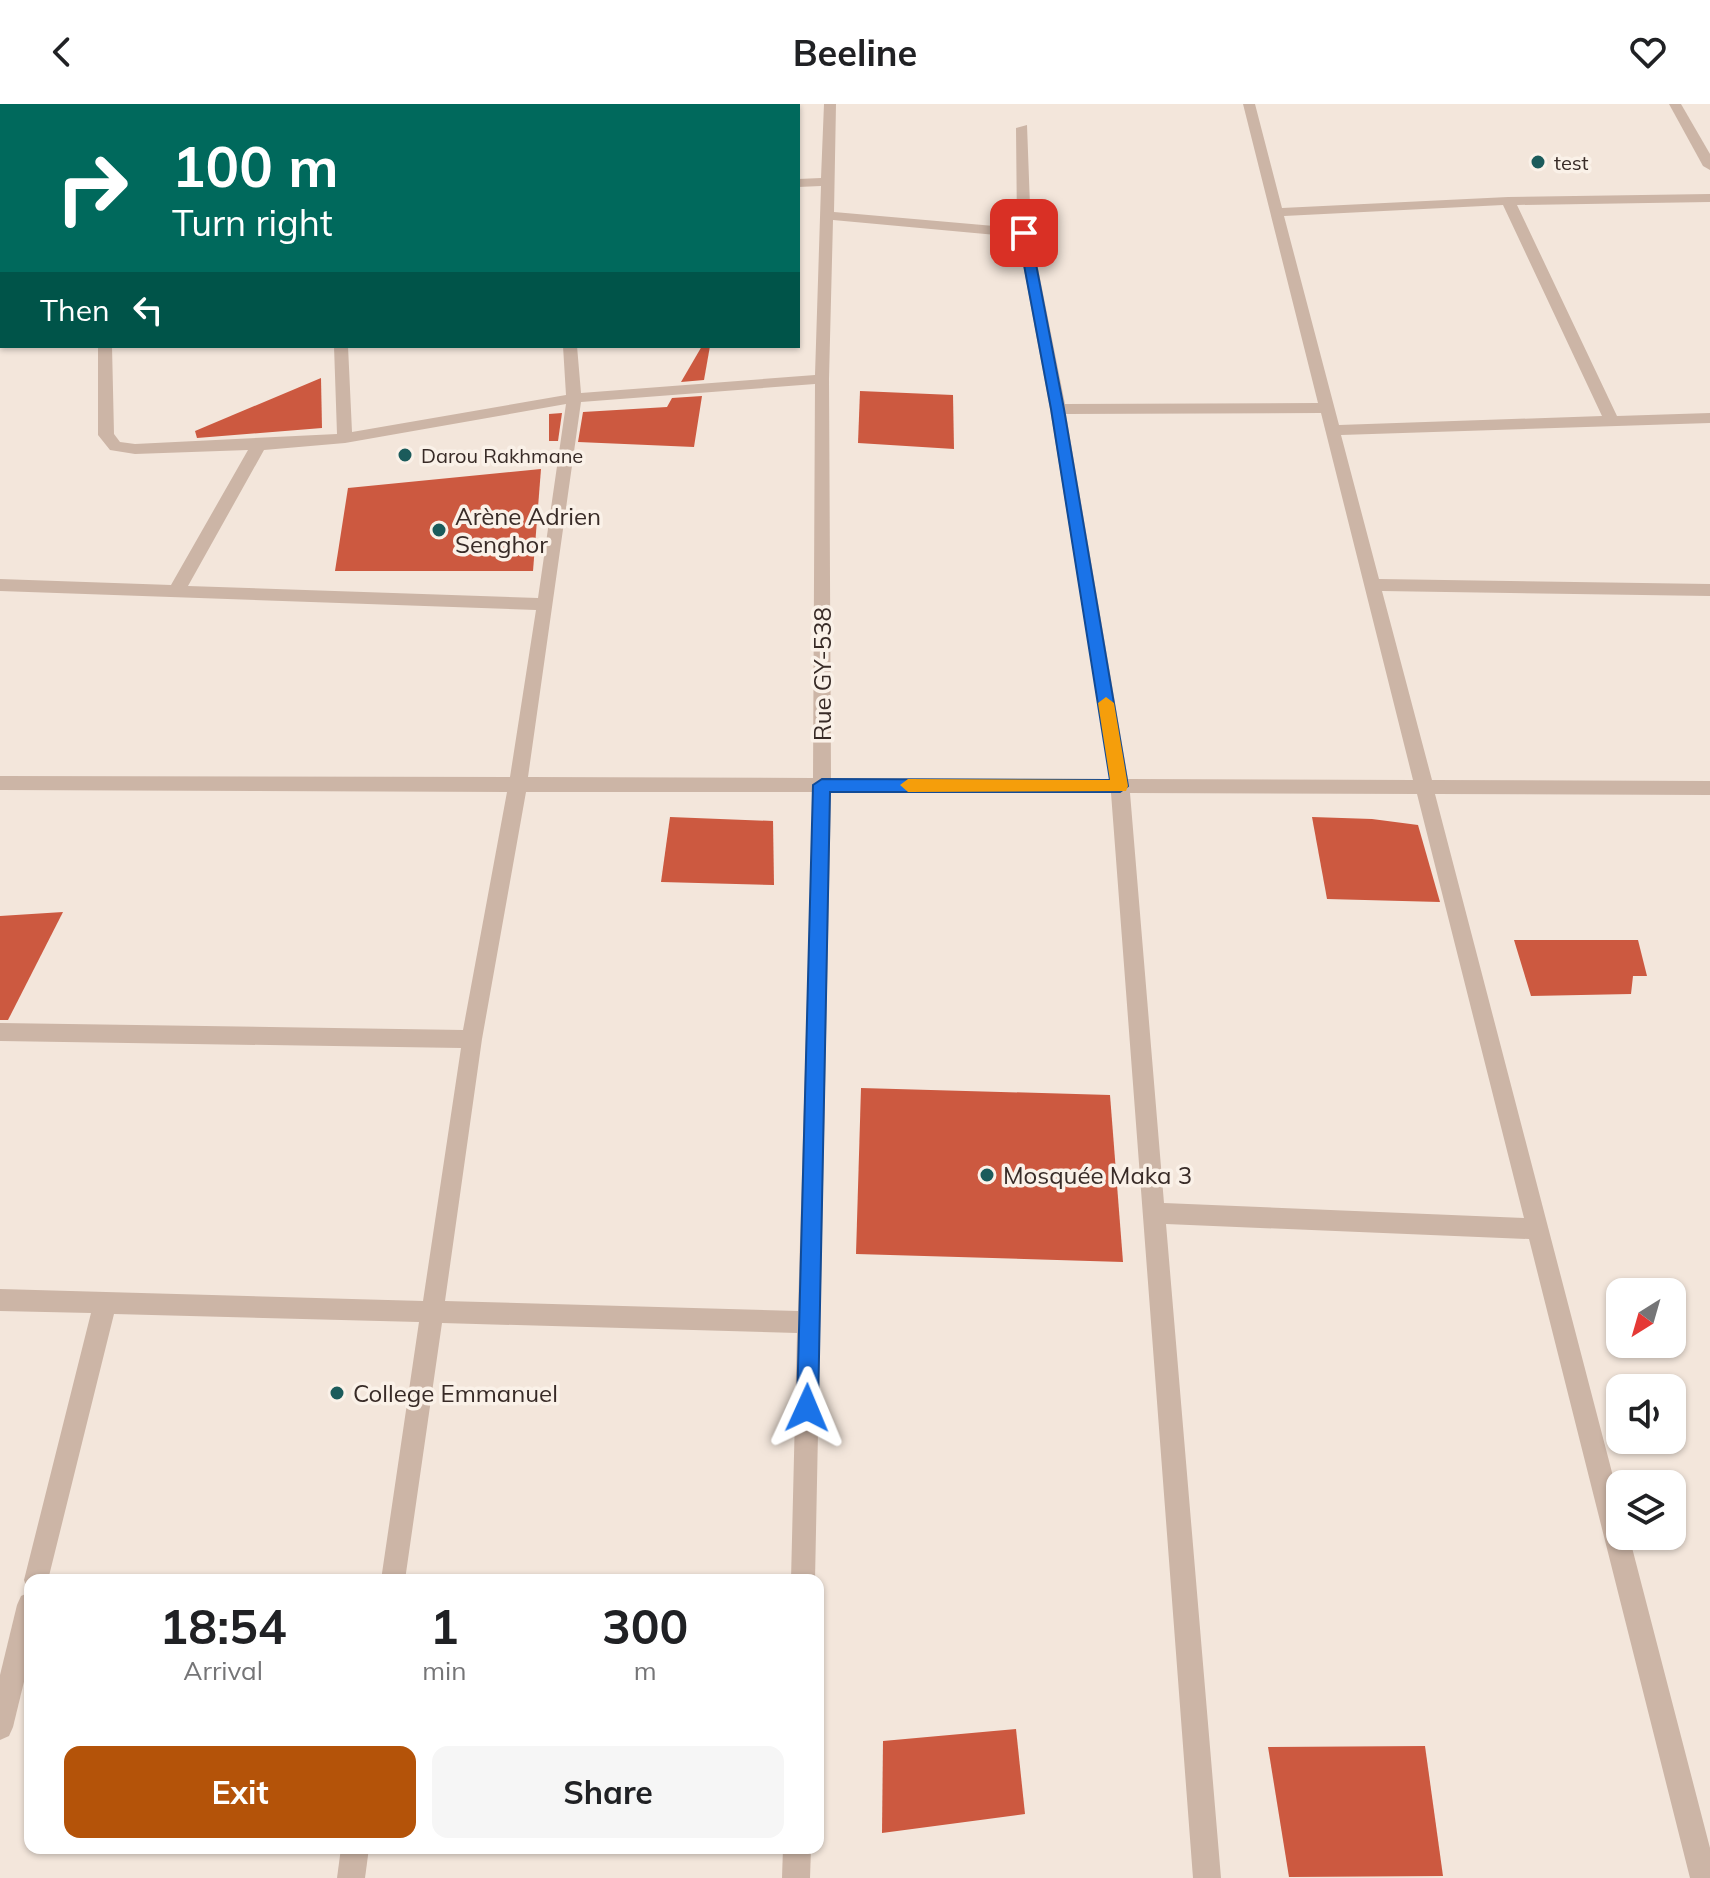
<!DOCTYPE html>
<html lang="en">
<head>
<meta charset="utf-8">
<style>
	:root { --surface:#fff; --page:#f6f6f6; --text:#202124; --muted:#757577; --accent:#b45309 }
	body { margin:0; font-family:Mulish,sans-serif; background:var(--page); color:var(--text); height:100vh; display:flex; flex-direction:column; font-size:30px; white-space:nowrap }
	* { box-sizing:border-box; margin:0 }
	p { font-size:26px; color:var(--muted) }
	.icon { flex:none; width:44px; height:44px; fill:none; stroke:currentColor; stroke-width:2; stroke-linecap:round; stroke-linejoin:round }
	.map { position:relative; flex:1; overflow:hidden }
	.sheet { position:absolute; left:24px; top:1470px; width:800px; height:280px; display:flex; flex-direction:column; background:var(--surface); border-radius:16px; box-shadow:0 2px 6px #0004 }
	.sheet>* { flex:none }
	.hud { position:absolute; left:0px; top:0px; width:800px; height:244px; box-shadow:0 2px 6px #0004; background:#00695c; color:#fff; overflow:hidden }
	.needle { width:52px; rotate:217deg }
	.fabs { position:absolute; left:1606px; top:1174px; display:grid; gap:16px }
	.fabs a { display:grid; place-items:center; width:80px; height:80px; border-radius:16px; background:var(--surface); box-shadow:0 2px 6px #0004; font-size:40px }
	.pin { position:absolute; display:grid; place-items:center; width:68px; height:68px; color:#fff; margin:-34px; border-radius:16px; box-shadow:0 4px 12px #0006 }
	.me { position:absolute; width:88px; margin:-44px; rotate:1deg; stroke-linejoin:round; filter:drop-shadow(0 0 6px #0008) }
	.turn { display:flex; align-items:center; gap:28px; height:168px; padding:0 40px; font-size:36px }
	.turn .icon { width:104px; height:104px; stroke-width:2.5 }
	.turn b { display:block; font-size:56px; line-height:68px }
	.then { display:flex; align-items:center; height:76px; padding:0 40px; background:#0003; gap:16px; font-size:30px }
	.eta { display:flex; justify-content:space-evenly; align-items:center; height:136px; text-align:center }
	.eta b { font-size:48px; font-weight:700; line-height:56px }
	.primary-button { display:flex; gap:16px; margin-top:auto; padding:16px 40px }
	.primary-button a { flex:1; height:92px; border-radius:16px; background:var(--accent); color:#fff; font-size:32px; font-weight:700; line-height:92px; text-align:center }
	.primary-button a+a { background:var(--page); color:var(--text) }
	header { display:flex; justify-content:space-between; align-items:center; height:104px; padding:0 40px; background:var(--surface); font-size:36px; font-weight:700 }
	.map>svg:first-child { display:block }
	.building { fill:#cc5940 }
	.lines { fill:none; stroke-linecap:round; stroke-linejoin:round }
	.street { fill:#ccb5a6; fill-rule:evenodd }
	.route { fill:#1a73e8; stroke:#114b97; stroke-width:2 }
	.slow { fill:#f59e0b }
	.poi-dot { fill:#1b5b5b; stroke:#faf1e8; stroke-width:3 }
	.labels { text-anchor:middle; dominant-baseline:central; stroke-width:7; stroke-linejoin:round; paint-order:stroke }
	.far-poi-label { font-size:20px; fill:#382b27; stroke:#faf1e8; text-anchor:start }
	.poi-label { font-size:24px; fill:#382b27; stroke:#faf1e8; text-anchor:start }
	.street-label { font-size:24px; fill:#382b27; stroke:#faf1e8 }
</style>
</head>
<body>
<header><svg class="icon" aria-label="back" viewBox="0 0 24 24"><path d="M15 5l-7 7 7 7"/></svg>Beeline<svg class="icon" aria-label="heart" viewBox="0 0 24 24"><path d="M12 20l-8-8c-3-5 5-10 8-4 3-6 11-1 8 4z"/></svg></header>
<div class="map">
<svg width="1710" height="1774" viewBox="0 0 1710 1774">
	<rect width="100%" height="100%" fill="#f3e6db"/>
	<g class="building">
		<polygon points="702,242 710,242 704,276 681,278"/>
		<polygon points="321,274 322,324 197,334 195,327"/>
		<polygon points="860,287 953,291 954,345 858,339"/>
		<polygon points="702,292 694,343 578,338 583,308 667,303 672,294"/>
		<polygon points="562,309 558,337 549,337 549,310"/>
		<polygon points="541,365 533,467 335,467 348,384"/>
		<polygon points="670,713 773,717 774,781 661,778"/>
		<polygon points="1312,713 1372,715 1418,721 1440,798 1327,795"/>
		<polygon points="63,808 8,916 0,916 0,812"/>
		<polygon points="1514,836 1638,836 1647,872 1633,872 1631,890 1531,892"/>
		<polygon points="861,984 1110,991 1123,1158 856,1150"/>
		<polygon points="1016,1625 1025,1710 882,1729 883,1637"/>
		<polygon points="1425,1642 1443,1772 1289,1773 1268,1643"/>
	</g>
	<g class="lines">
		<g class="street">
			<rect x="106" y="0" width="12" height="2"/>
			<polygon points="319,0 331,0 332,2 320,2"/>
			<rect x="534" y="0" width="12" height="2"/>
			<rect x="628" y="0" width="12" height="2"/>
			<path d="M824,0H836L834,108L1017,124L1016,24L1027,21L1031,129L1065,300L1318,299L1243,0H1255L1282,104L1508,93L1710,90V98L1517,101L1617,312L1710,309V319L1341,331L1379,475L1710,480V492L1382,487L1432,676L1710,677V691L1435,690L1620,1399V1432H1629L1710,1744V1774H1690L1529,1135L1166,1120L1221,1774H1193L1111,689H831L815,1476H791L797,1229L442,1219L405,1476H381L419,1218L114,1210L48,1476H30V1486L27,1485L24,1476L91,1209L0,1207V1185L423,1197L461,944L0,937V919L463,926L507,688L0,686V672L510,673L536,506L0,487V475L171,481L248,346L135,350L110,346L98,331V242H112L114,330L120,338L135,340L337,330L334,242H348L352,328L566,291L563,242H577L581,289L815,271L821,82L798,83V75L821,74ZM1503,101L1602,312L1339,321L1284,112ZM833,116L1018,133L1050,305L1110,675L831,674L829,275ZM815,280L813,674L528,673L581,298ZM566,300L538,494L188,482L264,346L345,339ZM1321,309L1413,676L1128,675L1066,310ZM526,688H813L798,1207L445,1197L482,935ZM1130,689L1417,690L1524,1114L1164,1099Z"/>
			<polygon points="1669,0 1681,0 1710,50 1710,66 1703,62"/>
			<rect x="0" y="95" width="2" height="8"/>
			<polygon points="30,1488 30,1553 13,1623 9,1632 0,1636 0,1571 17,1501 21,1492"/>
			<polygon points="341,1744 369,1744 365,1774 337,1774"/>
			<polygon points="783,1744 811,1744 810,1774 782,1774"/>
		</g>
	</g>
	<polygon class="route" points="1024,126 1030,129 1064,305 1128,682 1120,688 830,688 818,1304 815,1311 807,1314 800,1311 797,1304 813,681 822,675 1110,676 1051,305 1018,129"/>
	<polygon class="slow" points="1106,593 1114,599 1128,682 1126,687 908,688 900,681 908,675 1110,676 1098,599"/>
	<g class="poi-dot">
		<circle cx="1538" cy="58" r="8"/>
		<circle cx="405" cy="351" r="8"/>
		<circle cx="439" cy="426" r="8"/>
		<circle cx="987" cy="1071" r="8"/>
		<circle cx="337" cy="1289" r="8"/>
	</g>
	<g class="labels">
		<g class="far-poi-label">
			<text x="1554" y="58">test</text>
			<text x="421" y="351">Darou Rakhmane</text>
		</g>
		<g class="poi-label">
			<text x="455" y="412">Arène Adrien<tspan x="455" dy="28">Senghor</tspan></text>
			<text x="1003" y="1071">Mosquée Maka 3</text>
			<text x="353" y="1289">College Emmanuel</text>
		</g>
		<g class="street-label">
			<text transform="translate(822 570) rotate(-90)">Rue GY-538</text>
		</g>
	</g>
</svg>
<div class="fabs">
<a><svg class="needle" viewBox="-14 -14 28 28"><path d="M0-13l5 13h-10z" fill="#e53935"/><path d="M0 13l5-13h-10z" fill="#757577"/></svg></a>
<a><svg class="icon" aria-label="sound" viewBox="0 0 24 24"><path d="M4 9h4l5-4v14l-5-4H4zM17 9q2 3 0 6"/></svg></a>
<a><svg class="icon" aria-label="layers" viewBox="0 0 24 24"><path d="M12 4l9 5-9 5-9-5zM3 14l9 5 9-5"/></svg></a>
</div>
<div class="pin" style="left:1024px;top:129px;background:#d93025"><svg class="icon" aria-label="arrive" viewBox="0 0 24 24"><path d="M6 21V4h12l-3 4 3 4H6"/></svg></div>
<svg class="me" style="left:807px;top:1304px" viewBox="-20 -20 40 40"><path d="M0-17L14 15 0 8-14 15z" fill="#1a73e8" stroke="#fff" stroke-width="4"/></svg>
<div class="hud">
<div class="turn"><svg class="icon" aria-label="right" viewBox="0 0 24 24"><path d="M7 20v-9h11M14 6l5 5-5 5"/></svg><div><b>100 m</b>Turn right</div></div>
<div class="then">Then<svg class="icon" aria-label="left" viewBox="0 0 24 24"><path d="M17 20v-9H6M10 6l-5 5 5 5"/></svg></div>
</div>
<section class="sheet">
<div class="eta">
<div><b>18:54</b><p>Arrival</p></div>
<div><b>1</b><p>min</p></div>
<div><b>300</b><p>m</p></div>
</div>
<div class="primary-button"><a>Exit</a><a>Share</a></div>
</section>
</div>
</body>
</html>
